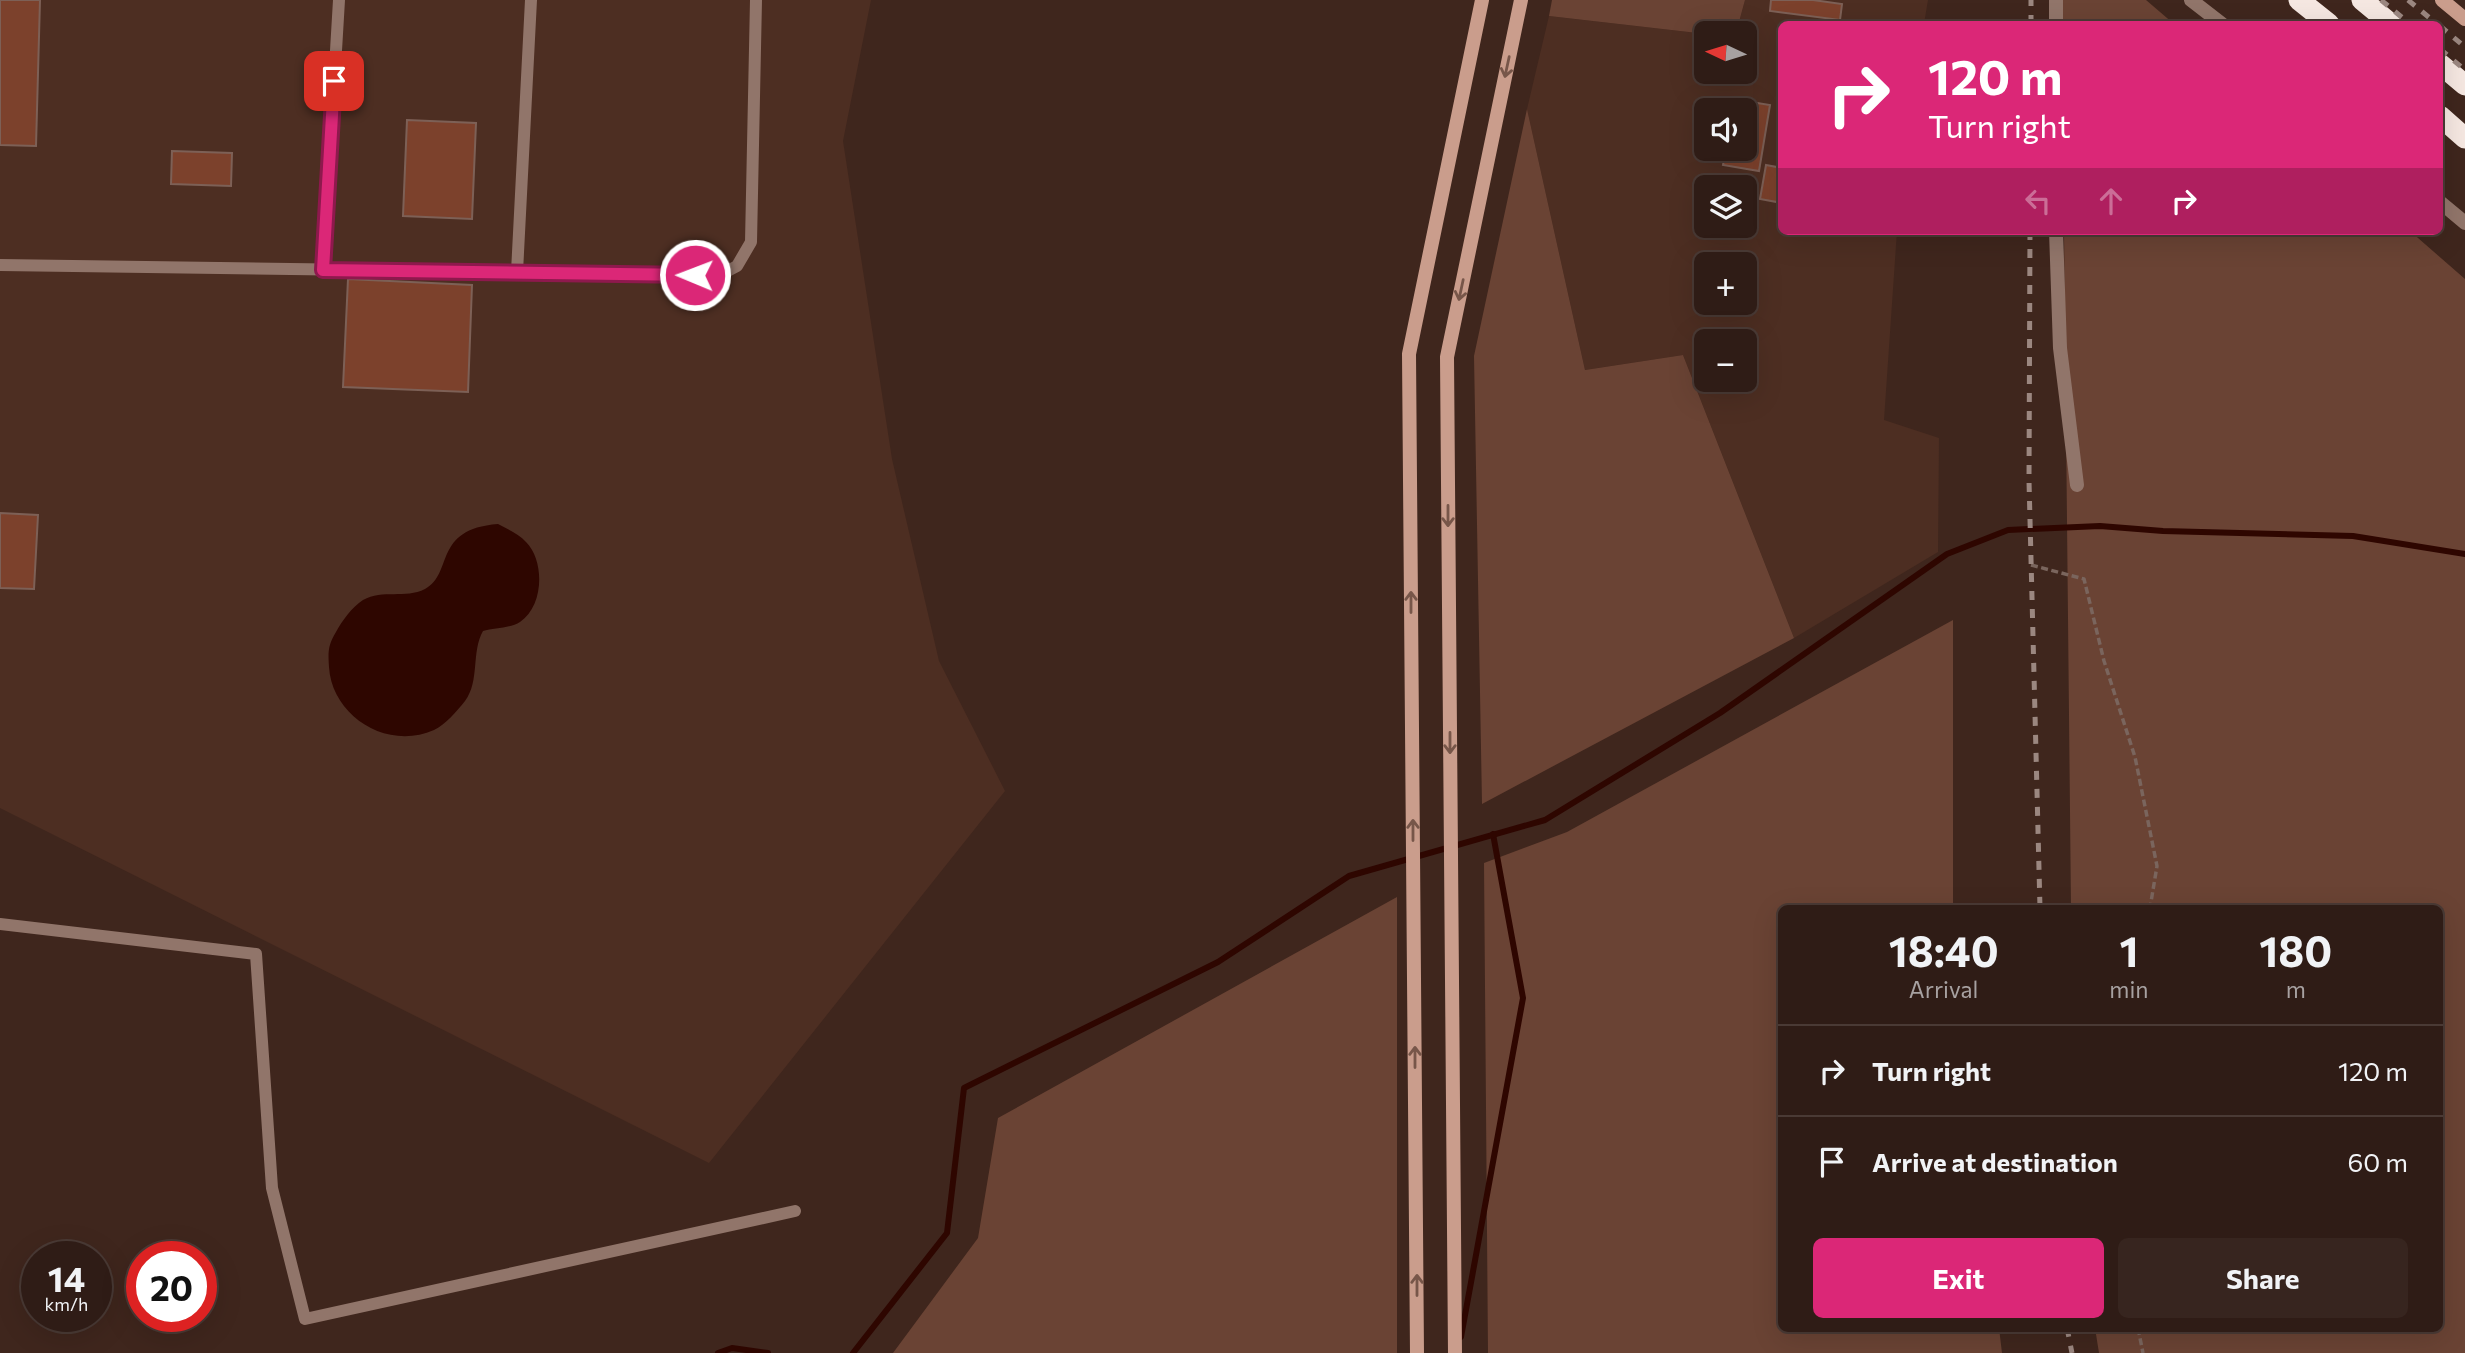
<!DOCTYPE html>
<html lang="en">
<head>
<meta charset="utf-8">
<style>
	:root { --surface:#2f1c16; --page:#37251f; --text:#f1f3f6; --muted:#a7a1a1; --line:#4a3a35; --accent:#db2777 }
	body { margin:0; font-family:Commissioner,sans-serif; background:var(--page); color:var(--text); height:100vh; display:flex; flex-direction:column; font-size:26px; white-space:nowrap }
	* { box-sizing:border-box; margin:0 }
	p { font-size:23px; color:var(--muted) }
	.icon { flex:none; width:38px; height:38px; fill:none; stroke:currentColor; stroke-width:2; stroke-linecap:round; stroke-linejoin:round }
	.map { position:relative; flex:1; overflow:hidden }
	.side { position:absolute; left:1778px; top:905px; width:665px; height:427px; display:flex; flex-direction:column; background:var(--surface); border-radius:10px; box-shadow:0 7px 28px #0002,0 0 0 2px var(--line) }
	.side>* { flex:none }
	.hud { position:absolute; left:1778px; top:21px; width:665px; height:214px; border-radius:10px; box-shadow:0 7px 28px #0002,0 0 0 2px var(--line); background:#db2777; color:#fff; overflow:hidden }
	.needle { width:46px; rotate:274deg }
	.tools { position:absolute; left:1694px; top:21px; display:grid; gap:14px }
	.tools a { display:grid; place-items:center; width:63px; height:63px; border-radius:10px; background:var(--surface); box-shadow:0 7px 28px #0002,0 0 0 2px var(--line); font-size:35px }
	.speed { position:absolute; left:21px; top:1241px; display:flex; gap:14px; font-size:35px; font-weight:700; text-align:center }
	.speed>* { display:grid; place-content:center; width:91px; height:91px; border-radius:50%; background:var(--surface); box-shadow:0 7px 28px #0002,0 0 0 2px var(--line); line-height:1 }
	.speed small { font-size:18px; font-weight:400 }
	.speed .limit { border:10px solid #d22; background:#fff; color:#111 }
	.pin { position:absolute; display:grid; place-items:center; width:60px; height:60px; color:#fff; margin:-30px; border-radius:14px; box-shadow:0 4px 10px #0006 }
	.me { position:absolute; width:77px; margin:-38px; rotate:271deg; stroke-linejoin:round; filter:drop-shadow(0 0 5px #0008) }
	.turn { display:flex; align-items:center; gap:24px; height:147px; padding:0 35px; font-size:32px }
	.turn .icon { width:91px; height:91px; stroke-width:2.5 }
	.turn b { display:block; font-size:49px; line-height:60px }
	.lanes { display:flex; align-items:center; height:66px; padding:0 35px; background:#0003; justify-content:center; gap:35px; direction:ltr }
	.lanes .off { opacity:.35 }
	.eta { display:flex; justify-content:space-evenly; align-items:center; height:119px; text-align:center }
	.eta b { font-size:42px; font-weight:700; line-height:49px }
	.cta { display:flex; gap:14px; margin-top:auto; padding:14px 35px }
	.cta a { flex:1; height:80px; border-radius:10px; background:var(--accent); color:#fff; font-size:28px; font-weight:700; line-height:80px; text-align:center }
	.cta a+a { background:var(--page); color:var(--text) }
	ul { padding:0; list-style:none }
	li { display:flex; align-items:center; gap:21px; height:91px; padding:0 35px; border-top:2px solid var(--line) }
	li div { flex:1 }
	li b { display:block; font-size:26px }
	li em { font-style:normal }
	.map>svg:first-child { display:block }
	.built { fill:#4d2e22; fill-rule:evenodd }
	.green { fill:#6a4334 }
	.water { fill:#2e0600 }
	.lines { fill:none; stroke-linecap:round; stroke-linejoin:round }
	.stream { stroke:#2e0600; stroke-width:6 }
	.building { fill:#7c412c; stroke:#7d6056; stroke-width:2 }
	.path { stroke:#7a655d; stroke-width:3.5; stroke-dasharray:7 3.5; stroke-linecap:butt }
	.lane { stroke:#91756a; stroke-width:12 }
	.street { stroke:#91756a; stroke-width:14 }
	.secondary { stroke:#ca9d8c; stroke-width:14 }
	.highway { stroke:#f5e7e1; stroke-width:21 }
	.rail { stroke:#9b8780; stroke-width:5; stroke-dasharray:9 9; stroke-linecap:butt }
	.oneway { stroke:#775649 }
	.route-casing { stroke:#8e194d; stroke-width:18 }
	.route { stroke:#db2777; stroke-width:12 }
</style>
</head>
<body>
<div class="map">
<svg width="2465" height="1353" viewBox="0 0 2465 1353">
	<rect width="100%" height="100%" fill="#3f261d"/>
	<g class="built">
		<polygon points="0,0 871,0 843,141 892,459 939,661 1005,791 709,1163 0,808"/>
		<path d="M1745,0H1928L1924,24H1782V231H1897L1884,420L1939,438L1938,552L1794,638L1683,355L1585,370L1527,109L1549,16L1706,34V72H1745V33H1736ZM1706,110H1745V149H1706ZM1706,187H1745V226H1706ZM1706,264H1745V303H1706ZM1706,341H1745V380H1706Z"/>
	</g>
	<g class="green">
		<polygon points="1552,0 1745,0 1736,33 1706,34 1549,16"/>
		<polygon points="2061,0 2146,0 2174,24 2061,24"/>
		<polygon points="1527,109 1585,370 1683,355 1794,638 1482,804 1474,356"/>
		<polygon points="2064,231 2410,231 2465,279 2465,1353 2099,1353 2095,1328 2440,1328 2440,908 2071,908"/>
		<polygon points="1953,620 1953,908 1782,908 1782,1328 1999,1328 2002,1353 1488,1353 1484,863 1567,832"/>
		<polygon points="1397,897 1397,1353 893,1353 978,1238 998,1118"/>
	</g>
	<path class="water" d="M498,524C507,529 519,534 526,542C545,561 544,606 520,622C511,628 494,628 483,631C471,652 480,681 465,701C457,711 445,725 434,730C387,751 332,716 329,667C328,652 328,645 336,632C342,621 352,607 363,600C383,589 405,599 425,589C454,574 432,529 498,524Z"/>
	<g class="lines">
		<g class="stream">
			<polyline points="1461,1337 1523,998 1493,834"/>
			<polyline points="718,1353 732,1348 768,1353"/>
			<polyline points="853,1353 947,1233 964,1088 1218,962 1349,876 1545,820 1720,713 1947,554 2008,530 2100,526 2163,531 2353,536 2465,554"/>
		</g>
	</g>
	<g class="building">
		<polygon points="0,0 40,0 36,146 0,145"/>
		<polygon points="1771,0 1813,0 1842,4 1840,20 1770,11"/>
		<polygon points="1745,101 1770,105 1759,171 1723,165 1726,149 1745,149"/>
		<polygon points="407,120 476,123 472,219 403,216"/>
		<polygon points="172,151 232,153 231,186 171,184"/>
		<polygon points="1766,165 1782,168 1782,203 1760,199"/>
		<polygon points="348,279 472,285 468,392 343,387"/>
		<polygon points="0,513 38,515 34,589 0,588"/>
	</g>
	<g class="lines">
		<g class="path">
			<polyline points="2031,565 2084,579 2104,661 2135,757 2157,866 2150,908"/>
			<polyline points="2138,1328 2143,1353"/>
		</g>
		<g class="lane">
			<polyline points="0,265 720,275 737,266 751,242 756,0"/>
			<polyline points="323,270 339,0"/>
			<polyline points="517,272 531,0"/>
			<polyline points="0,924 256,954 272,1188 305,1319 795,1211"/>
		</g>
		<g class="street">
			<polyline points="2191,0 2222,24"/>
			<polyline points="2056,24 2056,0"/>
			<polyline points="2440,202 2465,223"/>
			<polyline points="2056,231 2060,348 2077,485"/>
		</g>
		<g class="secondary">
			<polyline points="2442,0 2465,19"/>
			<polyline points="1417,1353 1409,354 1482,0"/>
			<polyline points="1455,1353 1447,357 1521,0"/>
		</g>
		<g class="highway">
			<polyline points="2299,0 2329,24"/>
			<polyline points="2362,0 2391,24"/>
			<polyline points="2440,64 2465,85"/>
			<polyline points="2440,116 2465,138"/>
		</g>
		<g class="rail">
			<polyline points="2381,0 2410,24"/>
			<polyline points="2408,0 2437,24"/>
			<polyline points="2031,24 2031,0"/>
			<polyline points="2440,26 2465,47"/>
			<polyline points="2440,49 2465,70"/>
			<polyline points="2030,231 2029,481 2040,908"/>
			<polyline points="2067,1328 2072,1353"/>
		</g>
	</g>
	<defs><path id="oneway-shaft" d="M-6 0H5M1.5-3L5.5 0L1.5 3" fill="none" stroke-width="1.6" stroke-linecap="round" stroke-linejoin="round" transform="scale(1.75)"/></defs>
	<g class="oneway">
		<use href="#oneway-shaft" transform="translate(1507 67) rotate(102)"/>
		<use href="#oneway-shaft" transform="translate(1461 290) rotate(102)"/>
		<use href="#oneway-shaft" transform="translate(1448 516) rotate(90)"/>
		<use href="#oneway-shaft" transform="translate(1411 602) rotate(-90)"/>
		<use href="#oneway-shaft" transform="translate(1450 743) rotate(90)"/>
		<use href="#oneway-shaft" transform="translate(1413 830) rotate(-90)"/>
		<use href="#oneway-shaft" transform="translate(1415 1057) rotate(-90)"/>
		<use href="#oneway-shaft" transform="translate(1417 1285) rotate(-90)"/>
	</g>
	<g class="lines">
		<g class="route-casing">
			<polyline id="route" points="334,81 323,270 695,275"/>
		</g>
		<use href="#route" class="route"/>
	</g>
</svg>
<div class="tools">
<a><svg class="needle" viewBox="-14 -14 28 28"><path d="M0-13l5 13h-10z" fill="#e53935"/><path d="M0 13l5-13h-10z" fill="#a7a1a1"/></svg></a>
<a><svg class="icon" aria-label="sound" viewBox="0 0 24 24"><path d="M4 9h4l5-4v14l-5-4H4zM17 9q2 3 0 6"/></svg></a>
<a><svg class="icon" aria-label="layers" viewBox="0 0 24 24"><path d="M12 4l9 5-9 5-9-5zM3 14l9 5 9-5"/></svg></a>
<a>+</a>
<a>−</a>
</div>
<div class="speed"><div>14<small>km/h</small></div><div class="limit">20</div></div>
<div class="pin" style="left:334px;top:81px;background:#d93025"><svg class="icon" aria-label="arrive" viewBox="0 0 24 24"><path d="M6 21V4h12l-3 4 3 4H6"/></svg></div>
<svg class="me" style="left:695px;top:275px" viewBox="-20 -20 40 40"><circle r="17" fill="#db2777" stroke="#fff" stroke-width="3"/><path d="M0-11L8 9 0 5-8 9z" fill="#fff"/></svg>
<div class="hud">
<div class="turn"><svg class="icon" aria-label="right" viewBox="0 0 24 24"><path d="M7 20v-9h11M14 6l5 5-5 5"/></svg><div><b>120 m</b>Turn right</div></div>
<div class="lanes"><svg class="icon off" aria-label="left" viewBox="0 0 24 24"><path d="M17 20v-9H6M10 6l-5 5 5 5"/></svg><svg class="icon off" aria-label="ahead" viewBox="0 0 24 24"><path d="M12 20V5M6 11l6-6 6 6"/></svg><svg class="icon" aria-label="right" viewBox="0 0 24 24"><path d="M7 20v-9h11M14 6l5 5-5 5"/></svg></div>
</div>
<section class="side">
<div class="eta">
<div><b>18:40</b><p>Arrival</p></div>
<div><b>1</b><p>min</p></div>
<div><b>180</b><p>m</p></div>
</div>
<ul>
<li><svg class="icon" aria-label="right" viewBox="0 0 24 24"><path d="M7 20v-9h11M14 6l5 5-5 5"/></svg><div><b>Turn right</b></div><em>120 m</em></li>
<li><svg class="icon" aria-label="arrive" viewBox="0 0 24 24"><path d="M6 21V4h12l-3 4 3 4H6"/></svg><div><b>Arrive at destination</b></div><em>60 m</em></li>
</ul>
<div class="cta"><a>Exit</a><a>Share</a></div>
</section>
</div>
</body>
</html>
